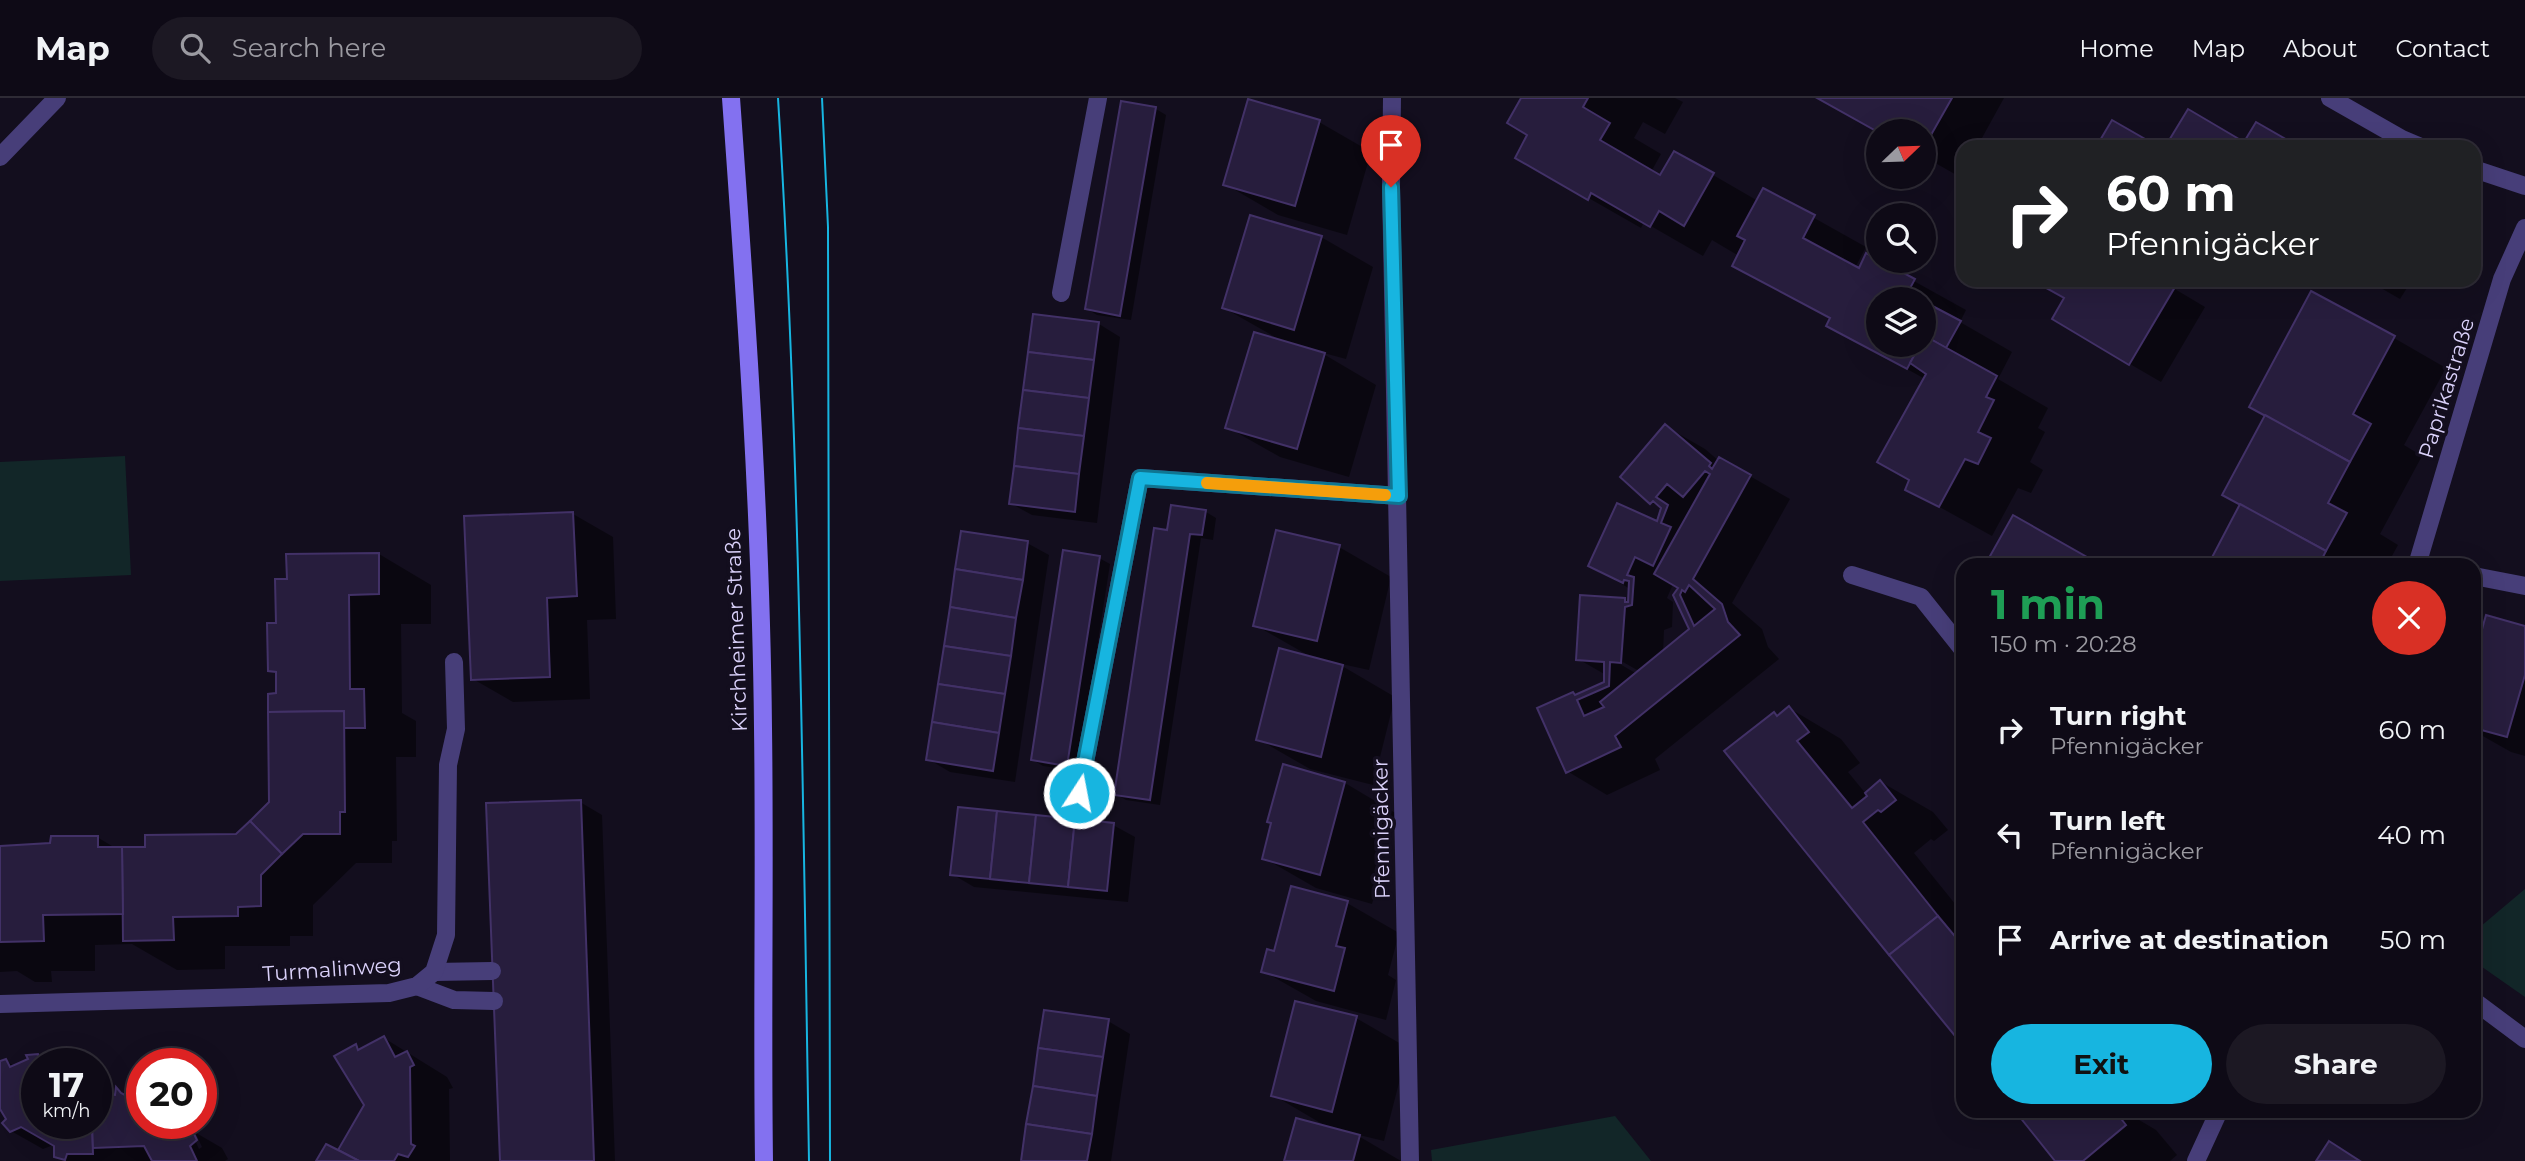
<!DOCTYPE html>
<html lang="en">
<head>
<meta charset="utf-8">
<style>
	:root { --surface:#0e0a16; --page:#1c1823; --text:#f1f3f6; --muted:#9b9aa1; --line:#2e2b35; --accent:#17b5e0 }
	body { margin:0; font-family:Montserrat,sans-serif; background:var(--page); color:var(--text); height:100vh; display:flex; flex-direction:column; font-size:26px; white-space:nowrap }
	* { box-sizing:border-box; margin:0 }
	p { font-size:23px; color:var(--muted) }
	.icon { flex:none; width:38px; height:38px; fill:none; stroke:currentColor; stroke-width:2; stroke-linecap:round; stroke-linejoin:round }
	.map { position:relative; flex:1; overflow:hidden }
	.sheet { position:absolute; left:1956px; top:460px; width:525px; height:560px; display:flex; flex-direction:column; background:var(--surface); border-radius:21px; box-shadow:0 7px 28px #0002,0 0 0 2px var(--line) }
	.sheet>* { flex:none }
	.top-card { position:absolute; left:1956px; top:42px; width:525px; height:147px; border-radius:21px; box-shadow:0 7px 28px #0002,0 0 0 2px var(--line); background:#202124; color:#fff; overflow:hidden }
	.needle { width:46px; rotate:67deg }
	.tools { position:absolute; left:1866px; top:21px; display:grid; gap:14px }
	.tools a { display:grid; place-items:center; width:70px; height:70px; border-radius:50%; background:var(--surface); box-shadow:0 7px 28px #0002,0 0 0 2px var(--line); font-size:35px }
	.speed { position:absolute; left:21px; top:950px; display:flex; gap:14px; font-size:35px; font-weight:700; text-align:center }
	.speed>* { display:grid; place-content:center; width:91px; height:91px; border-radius:50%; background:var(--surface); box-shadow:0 7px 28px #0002,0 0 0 2px var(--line); line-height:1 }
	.speed small { font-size:18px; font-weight:400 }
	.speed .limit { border:10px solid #d22; background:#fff; color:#111 }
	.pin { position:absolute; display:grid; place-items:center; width:60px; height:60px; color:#fff; margin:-72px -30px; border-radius:50% 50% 50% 0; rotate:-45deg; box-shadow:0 0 7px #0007 }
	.pin .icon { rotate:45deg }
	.me { position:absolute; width:77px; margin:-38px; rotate:11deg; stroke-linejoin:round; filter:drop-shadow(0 0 5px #0008) }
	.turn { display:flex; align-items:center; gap:24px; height:147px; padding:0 35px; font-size:32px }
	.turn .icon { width:91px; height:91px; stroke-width:2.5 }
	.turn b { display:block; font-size:49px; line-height:60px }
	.round { display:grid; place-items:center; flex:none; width:74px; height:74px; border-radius:37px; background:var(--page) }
	.summary { display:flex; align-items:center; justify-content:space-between; height:119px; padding:0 35px }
	h1 { font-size:42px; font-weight:700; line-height:52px; color:#1e9e55 }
	.cta { display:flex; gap:14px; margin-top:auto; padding:14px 35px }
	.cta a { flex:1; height:80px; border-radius:42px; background:var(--accent); color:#111; font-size:28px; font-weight:700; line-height:80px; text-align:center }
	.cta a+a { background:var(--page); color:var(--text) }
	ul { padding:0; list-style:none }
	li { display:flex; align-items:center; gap:21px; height:105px; padding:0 35px }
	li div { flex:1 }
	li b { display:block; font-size:26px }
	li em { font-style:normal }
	header { display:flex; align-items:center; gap:42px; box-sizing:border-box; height:98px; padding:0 35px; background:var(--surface); border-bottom:2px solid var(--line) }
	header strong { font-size:33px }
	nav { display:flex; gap:38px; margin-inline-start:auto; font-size:24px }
	.search { width:490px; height:63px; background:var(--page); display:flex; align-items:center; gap:18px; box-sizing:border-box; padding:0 24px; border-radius:38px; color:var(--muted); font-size:26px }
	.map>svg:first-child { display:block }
	.green { fill:#122628 }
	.shadow { fill:#0007; fill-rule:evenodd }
	.building { fill:#271d3d; stroke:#423167; stroke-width:2; fill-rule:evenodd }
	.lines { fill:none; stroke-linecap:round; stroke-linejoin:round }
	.service { stroke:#473e79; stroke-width:18 }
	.minor { stroke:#473e79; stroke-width:18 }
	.tertiary { stroke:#473e79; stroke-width:18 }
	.secondary { stroke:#8371f0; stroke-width:18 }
	.tram { stroke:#17b5e0; stroke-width:2 }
	.route-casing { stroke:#0f7692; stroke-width:18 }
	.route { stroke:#17b5e0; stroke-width:12 }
	.slow { stroke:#f59e0b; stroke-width:12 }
	.labels { text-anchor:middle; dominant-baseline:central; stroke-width:7; stroke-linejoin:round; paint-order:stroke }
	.street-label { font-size:21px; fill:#dad1fa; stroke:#130e1e }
</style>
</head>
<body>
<header>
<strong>Map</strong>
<div class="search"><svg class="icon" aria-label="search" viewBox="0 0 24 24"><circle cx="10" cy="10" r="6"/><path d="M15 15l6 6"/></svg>Search here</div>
<nav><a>Home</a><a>Map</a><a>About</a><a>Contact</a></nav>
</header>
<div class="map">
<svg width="2525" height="1063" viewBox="0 0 2525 1063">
	<rect width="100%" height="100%" fill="#130e1e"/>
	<g class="green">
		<polygon points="125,358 131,477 0,483 0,364"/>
		<polygon points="2525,791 2525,899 2475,864 2474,834"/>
		<polygon points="1615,1018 1651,1063 1432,1063 1431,1052"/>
	</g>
	<g class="shadow">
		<path d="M1523,0H1675L1683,4L1665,36L1643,24L1634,40L1661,56L1651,74L1661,80L1675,55L1758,103L1764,92L1866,149L1855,170L1859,172L1867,157L1966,212L1960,224L2012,254L1998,281L2048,310L2038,330L2045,334L2030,364L2043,372L2031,395L2018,390L1992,438L1907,391L1910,382L1925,281L1828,227L1832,221L1734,167L1739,158L1712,142L1703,158L1644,124L1641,130L1517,59L1530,36ZM1878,201H1923V247H1878Z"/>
		<polygon points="1820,0 2004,0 1977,49 1964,49 1964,73 1960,79 1923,58 1923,33 1879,33"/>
		<polygon points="1122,5 1156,11 1166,17 1131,222 1097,217 1087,211"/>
		<polygon points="2189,13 2245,46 2257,26 2296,49 2167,49"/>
		<polygon points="1319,24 1371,54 1347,137 1278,117 1225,86"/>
		<polygon points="1321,139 1373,169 1346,261 1320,254 1376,287 1349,379 1280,359 1227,329 1282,243 1224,210"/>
		<polygon points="2036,182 2164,182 2163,184 2205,209 2161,284 2130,266 2066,200"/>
		<polygon points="2367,182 2412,182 2400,201"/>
		<polygon points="1099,226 1120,239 1097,425 1032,417 1010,405"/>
		<polygon points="2394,240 2446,270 2404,347 2422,358 2380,436 2398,447 2387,467 2210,467 2242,406"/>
		<path d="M1665,328L1705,351L1719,363L1720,361L1790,401L1732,505L1762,531L1768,549L1779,561L1655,661L1660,672L1607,697L1567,673L1577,598L1606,585V577L1578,561L1625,502L1630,505V491L1590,467L1658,425L1663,411L1651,404ZM1673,486L1680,490L1675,497L1691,532L1663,555L1664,532L1672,529L1673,504L1667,500ZM1614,559L1639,573L1637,576L1613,562Z"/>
		<polygon points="1206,414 1216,420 1213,442 1201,440 1160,707 1126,702 1116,696 1168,434"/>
		<polygon points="573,416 613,439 616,521 587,522 590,601 513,604 473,581"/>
		<polygon points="2014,419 2098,467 1987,467"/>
		<polygon points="1027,445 1049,457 1015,684 950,674 928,661"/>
		<polygon points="1339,449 1391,479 1369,572 1337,565 1395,599 1373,687 1310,671 1258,641 1311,559 1255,527"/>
		<polygon points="379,456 431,487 431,526 401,526 402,615 416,623 416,659 396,659 397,743 392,743 392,765 356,765 313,807 313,838 290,838 290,848 225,848 225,871 177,872 132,846 95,847 95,873 51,873 52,884 35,884 17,873 0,874 0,750 52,747 97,739 117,751 147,751 236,738 271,705 278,577 269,572 288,482"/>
		<polygon points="1099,460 1110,466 1078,673 1043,668 1033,662"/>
		<polygon points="2525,530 2525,658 2511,654 2474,633 2474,566"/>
		<polygon points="1789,610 1841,641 1860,665 1848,674 1866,696 1881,684 1933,714 1948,732 1934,743 1931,741 1914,755 1964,817 1964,947 1774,616 1779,619"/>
		<polygon points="1284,668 1345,685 1397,716 1372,806 1316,790 1264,760"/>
		<polygon points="580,704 602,717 615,1063 501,1063"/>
		<polygon points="1113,727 1135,739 1128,804 974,789 952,776"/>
		<polygon points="1347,805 1399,835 1388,877 1396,882 1386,922 1316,903 1263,873 1276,856"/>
		<polygon points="1356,920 1408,950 1384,1043 1355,1036 1401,1063 1286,1063 1329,1030 1273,997"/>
		<polygon points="1108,923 1130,936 1111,1063 1023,1063"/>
		<polygon points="384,940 447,979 453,990 449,991 450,1063 318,1063 338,1054 366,1007 356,948 362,952"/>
		<path d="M37,958L51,966H37V1026H96L117,999V992L142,1006V1026H172L186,1033L191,1032L222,1050L228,1061L225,1063H65L56,1058V1046L43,1051L11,1033L8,1021L0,1007V965L6,963L16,969ZM191,1034H195L202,1049L199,1051Z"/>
		<polygon points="2017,1013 2124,1013 2156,1032 2177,1057 2170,1063 2057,1063"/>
	</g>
	<g class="building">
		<polygon points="1521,0 1588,0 1583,9 1610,25 1600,42 1660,77 1674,53 1714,75 1684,128 1659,113 1650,129 1591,95 1588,102 1515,60 1527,37 1507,25"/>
		<polygon points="1817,0 1952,0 1923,51 1923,33 1878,34"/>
		<polygon points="1248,1 1320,22 1295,108 1223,87"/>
		<polygon points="1121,3 1156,9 1120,218 1085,211"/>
		<polygon points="2188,11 2244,44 2256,24 2298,48 2165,49"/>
		<polygon points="2112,22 2159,49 2096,49"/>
		<polygon points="1763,90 1815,117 1803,140 1859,170 1866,155 1915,181 1908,194 1921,201 1878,201 1878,247 1920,247 1907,271 1826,228 1830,220 1732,168 1745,142 1737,138"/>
		<polygon points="1250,117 1322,138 1294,232 1222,210"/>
		<polygon points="2032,182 2163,182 2175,189 2129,267 2052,221 2064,200"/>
		<polygon points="2311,193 2395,238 2353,316 2371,326 2350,364 2249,309"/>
		<polygon points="1923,203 1961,223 1946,250 1925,238 1923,242"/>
		<polygon points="1033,216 1099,224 1094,262 1028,254"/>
		<polygon points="1254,234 1325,255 1297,351 1225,330"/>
		<polygon points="1925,238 1997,278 1986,299 1994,302 1978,334 1991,340 1978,366 1965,361 1939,409 1905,392 1909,382 1877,364 1926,276 1910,265 1920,247 1923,247"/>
		<polygon points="1028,254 1094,262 1089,300 1023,292"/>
		<polygon points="1023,292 1089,300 1084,338 1018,330"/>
		<polygon points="2265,317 2350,364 2328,405 2347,415 2326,453 2222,397"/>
		<path d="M1665,326L1711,365L1709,368L1712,371L1719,359L1751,377L1693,481L1722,506L1728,524L1740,537L1615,638L1621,649L1566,675L1537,610L1573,594L1575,597L1604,584V564L1576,562L1580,497L1625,500V504H1628L1629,483L1624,482L1623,485L1588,468L1617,405L1657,423L1661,410L1653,403L1650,406L1620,379ZM1705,373L1710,376L1654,476L1678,490L1673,497L1689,531L1600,604L1604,609L1584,618L1577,602L1609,588L1610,564L1621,565L1625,509L1632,507L1634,479L1627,477L1635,459L1653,468L1671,429L1661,425L1668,407L1656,399L1667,386L1683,399ZM1689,487L1715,511L1694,528L1680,497L1682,492L1685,494Z"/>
		<polygon points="1018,330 1084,338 1079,376 1014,368"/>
		<polygon points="1014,368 1079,376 1075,414 1009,406"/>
		<polygon points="2240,406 2326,453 2319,467 2208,467"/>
		<polygon points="1171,407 1206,412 1202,437 1190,436 1150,702 1114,697 1154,430 1167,432"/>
		<polygon points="573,414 577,498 547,500 550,579 471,582 464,418"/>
		<polygon points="2013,417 2101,467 1985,467"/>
		<polygon points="1276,432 1340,447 1317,543 1253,528"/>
		<polygon points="961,433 1028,443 1023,482 955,471"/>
		<polygon points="1063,452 1100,458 1067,668 1031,662"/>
		<polygon points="379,455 379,496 349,497 350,591 364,591 365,630 344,630 344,613 268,614 268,596 276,595 276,574 268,573 267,525 276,525 275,481 287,481 286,456"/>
		<polygon points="955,471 1023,482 1016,520 950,509"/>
		<polygon points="950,509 1016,520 1011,558 944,548"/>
		<polygon points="2486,517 2525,528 2525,577 2507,639 2474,630 2474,560"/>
		<polygon points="944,548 1011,558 1005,596 938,586"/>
		<polygon points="1279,550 1343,567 1321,659 1256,642"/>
		<polygon points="938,586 1005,596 999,635 932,624"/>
		<polygon points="1789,608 1809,634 1797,643 1852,710 1867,698 1865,695 1880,682 1896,702 1881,714 1878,712 1863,724 1938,818 1889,857 1724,653 1774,614 1777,618"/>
		<polygon points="344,613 345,714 340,714 340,736 303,736 282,756 250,723 269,704 268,614"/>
		<polygon points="932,624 999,635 993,673 926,662"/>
		<polygon points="1283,666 1345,684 1320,777 1262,761 1271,725 1267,724"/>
		<polygon points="581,702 594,1063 500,1063 486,705"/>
		<polygon points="958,709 997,713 990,781 950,777"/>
		<polygon points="997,713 1036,717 1029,785 990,781"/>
		<polygon points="1036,717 1075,721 1068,789 1029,785"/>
		<polygon points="1075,721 1114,725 1107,793 1068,789"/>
		<polygon points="250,723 282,756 261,777 261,808 238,809 238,818 173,819 174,842 123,843 122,749 145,749 145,737 236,736"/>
		<polygon points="51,738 98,738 98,749 122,749 123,816 43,817 44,843 0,844 0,748 50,745"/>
		<polygon points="1291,788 1348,803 1336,848 1345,850 1334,893 1261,874 1267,851 1274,853"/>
		<polygon points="1938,818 1964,849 1964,949 1889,857"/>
		<polygon points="1295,903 1357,918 1332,1014 1271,998"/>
		<polygon points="1044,912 1109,921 1103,959 1038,950"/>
		<polygon points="384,938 395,959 407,953 414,967 410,969 411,1046 415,1048 408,1059 398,1056 394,1063 359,1063 338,1052 364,1007 334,958 356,946 358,952"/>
		<polygon points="1038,950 1103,959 1097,998 1033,988"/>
		<polygon points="38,956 41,966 37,966 37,1026 92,1026 93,1056 67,1056 65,1062 54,1059 54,1048 21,1029 10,1034 2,1025 6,1021 0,1011 0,963 6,961 10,969 28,961 26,957"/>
		<polygon points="1033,988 1097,998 1092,1036 1026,1026"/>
		<polygon points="116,989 121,995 142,1006 142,1026 176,1026 187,1031 191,1030 197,1042 190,1048 197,1063 152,1063 144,1048 93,1050 92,1026 96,1026 96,995 115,997"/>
		<polygon points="2015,1013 2115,1013 2126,1027 2083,1063 2055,1063"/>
		<polygon points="1296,1020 1360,1037 1353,1063 1284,1063"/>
		<polygon points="1026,1026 1092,1036 1087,1063 1021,1063"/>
		<polygon points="2329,1043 2360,1063 2316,1063"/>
		<polygon points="326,1046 338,1052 359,1063 316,1063"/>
	</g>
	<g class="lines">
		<g class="service">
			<polyline points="0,59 57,0"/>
			<polyline points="1061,195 1098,0"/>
			<polyline points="2474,478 2525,488"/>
			<polyline points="1079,695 1140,380 1399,398"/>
			<polyline points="434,874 492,873"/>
			<polyline points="417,888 454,902 494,903"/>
		</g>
		<g class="minor">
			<polyline points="1392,0 1391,89 1410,1063"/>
			<polyline points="2417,467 2502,181 2525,130"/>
			<polyline points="1852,477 1921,499 1964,553"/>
			<polyline points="2474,903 2525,941"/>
			<polyline points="0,906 389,895 417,888 434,874 446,837 448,667 456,631 454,564"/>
			<polyline points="2196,1063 2219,1013"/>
		</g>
		<g class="tertiary">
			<polyline points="2330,0 2402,41 2421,49"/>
			<polyline points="2474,71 2525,88"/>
		</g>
		<path class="secondary" d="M731,0C746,209 761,420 763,630C765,774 762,919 764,1063"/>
		<g class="tram">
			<path d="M778,0C800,354 803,709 809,1063"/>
			<polyline points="822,0 828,129 830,1063"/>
		</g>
	</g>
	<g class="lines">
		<g class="route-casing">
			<polyline id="route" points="1079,695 1140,380 1399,398 1391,89"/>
		</g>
		<use href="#route" class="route"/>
		<polyline class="slow" points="1207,385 1385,397"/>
	</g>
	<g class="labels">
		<g class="street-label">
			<text transform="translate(2446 290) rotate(-73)">Paprikastraße</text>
			<text transform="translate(736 532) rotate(-92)">Kirchheimer Straße</text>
			<text transform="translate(1381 731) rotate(-91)">Pfennigäcker</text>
			<text transform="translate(332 871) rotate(-4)">Turmalinweg</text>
		</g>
	</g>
</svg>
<div class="tools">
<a><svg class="needle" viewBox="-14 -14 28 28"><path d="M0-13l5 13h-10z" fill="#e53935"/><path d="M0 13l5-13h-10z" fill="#9b9aa1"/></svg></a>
<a><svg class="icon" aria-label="search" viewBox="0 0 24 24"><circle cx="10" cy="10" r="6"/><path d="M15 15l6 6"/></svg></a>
<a><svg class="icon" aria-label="layers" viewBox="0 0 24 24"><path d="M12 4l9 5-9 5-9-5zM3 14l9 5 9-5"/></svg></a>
</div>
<div class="speed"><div>17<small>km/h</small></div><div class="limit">20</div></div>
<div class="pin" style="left:1391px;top:89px;background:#d93025"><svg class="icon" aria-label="arrive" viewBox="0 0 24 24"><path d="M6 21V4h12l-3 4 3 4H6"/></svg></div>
<svg class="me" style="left:1079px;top:695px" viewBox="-20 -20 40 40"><circle r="17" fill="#17b5e0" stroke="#fff" stroke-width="3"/><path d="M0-11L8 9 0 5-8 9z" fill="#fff"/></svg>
<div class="top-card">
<div class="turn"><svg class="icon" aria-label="right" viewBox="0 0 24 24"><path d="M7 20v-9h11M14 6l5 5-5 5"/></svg><div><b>60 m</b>Pfennigäcker</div></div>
</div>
<section class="sheet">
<div class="summary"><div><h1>1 min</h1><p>150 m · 20:28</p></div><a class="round" style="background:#d93025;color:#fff"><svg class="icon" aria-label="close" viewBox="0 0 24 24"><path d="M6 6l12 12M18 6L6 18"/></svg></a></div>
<ul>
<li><svg class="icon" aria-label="right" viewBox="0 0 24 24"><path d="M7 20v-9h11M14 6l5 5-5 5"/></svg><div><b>Turn right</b><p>Pfennigäcker</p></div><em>60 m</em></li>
<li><svg class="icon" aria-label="left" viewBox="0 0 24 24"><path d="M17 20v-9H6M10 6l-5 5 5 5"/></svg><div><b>Turn left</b><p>Pfennigäcker</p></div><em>40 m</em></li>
<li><svg class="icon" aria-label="arrive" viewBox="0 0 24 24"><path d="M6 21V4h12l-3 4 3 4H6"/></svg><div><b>Arrive at destination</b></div><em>50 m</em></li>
</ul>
<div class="cta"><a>Exit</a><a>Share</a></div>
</section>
</div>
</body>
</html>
